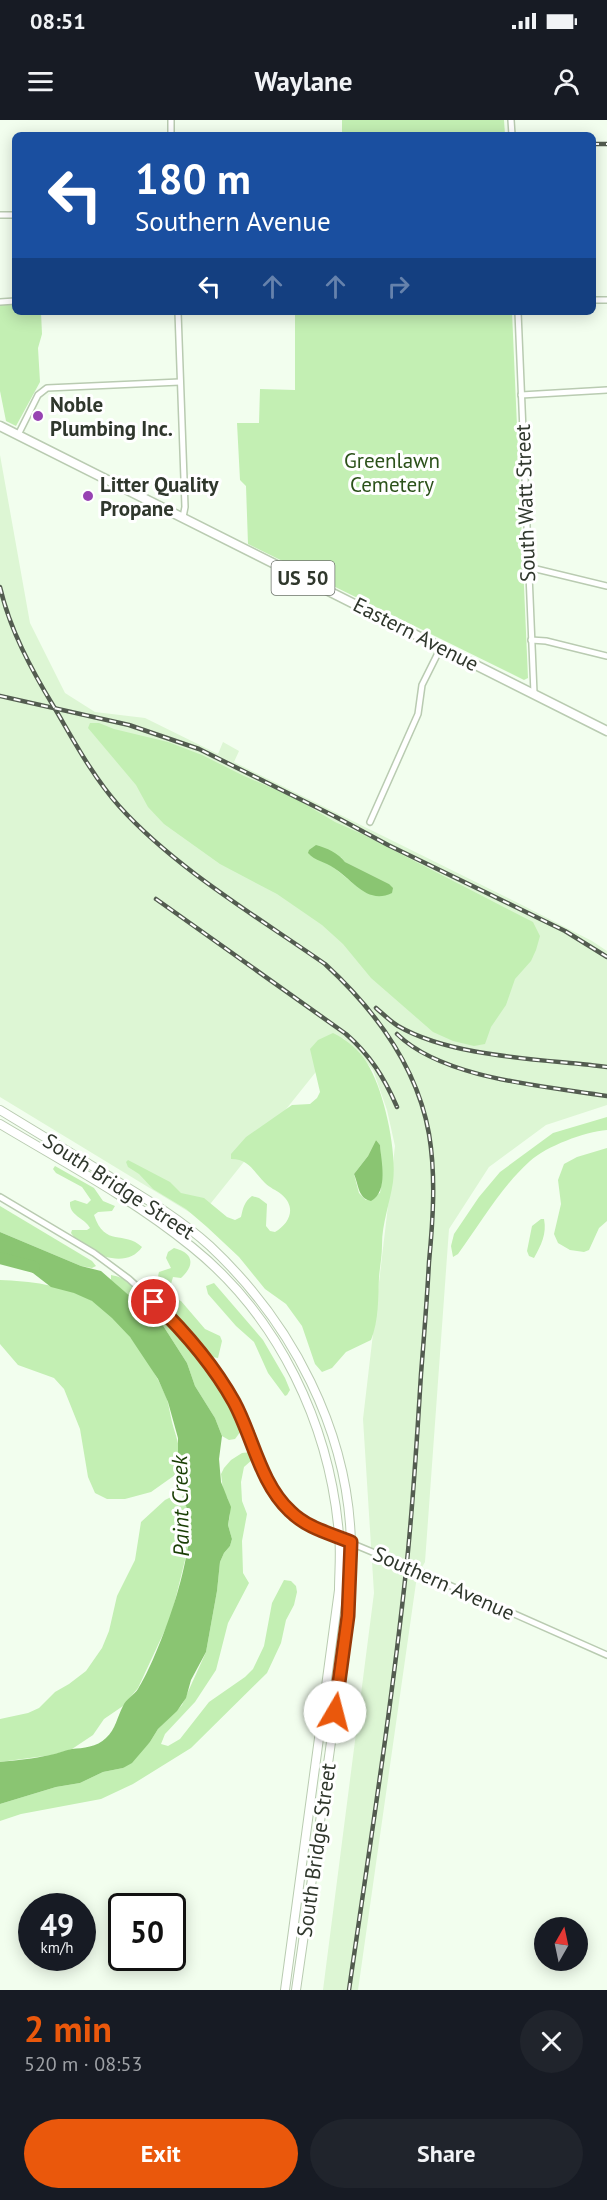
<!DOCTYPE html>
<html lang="en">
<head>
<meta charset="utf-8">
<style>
	:root { --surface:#171b24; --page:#20242c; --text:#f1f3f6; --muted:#9ea1a6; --accent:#ea580c }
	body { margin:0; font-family:"PT Sans",sans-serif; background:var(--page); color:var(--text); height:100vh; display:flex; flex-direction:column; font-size:22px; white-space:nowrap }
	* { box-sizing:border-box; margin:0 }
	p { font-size:20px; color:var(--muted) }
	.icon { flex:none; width:33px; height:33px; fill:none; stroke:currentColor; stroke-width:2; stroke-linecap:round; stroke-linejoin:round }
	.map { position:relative; height:1870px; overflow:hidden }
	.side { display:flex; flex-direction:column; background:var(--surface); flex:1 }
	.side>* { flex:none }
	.guide { position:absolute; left:12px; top:12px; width:584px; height:183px; border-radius:9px; box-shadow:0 3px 15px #0003; background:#1a4fa0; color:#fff; overflow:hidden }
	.needle { width:39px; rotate:9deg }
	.tools { position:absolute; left:534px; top:1797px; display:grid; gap:12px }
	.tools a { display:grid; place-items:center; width:54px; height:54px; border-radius:50%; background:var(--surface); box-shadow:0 3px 15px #0003; font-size:30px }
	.speed { position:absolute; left:18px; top:1773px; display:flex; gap:12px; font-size:30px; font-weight:700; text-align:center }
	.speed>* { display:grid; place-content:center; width:78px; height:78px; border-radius:50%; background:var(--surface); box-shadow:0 3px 15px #0003; line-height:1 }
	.speed small { font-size:15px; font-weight:400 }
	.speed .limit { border:3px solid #111; border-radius:9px; background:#fff; color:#111 }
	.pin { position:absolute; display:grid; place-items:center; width:51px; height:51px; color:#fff; margin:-26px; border:3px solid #fff; border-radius:50%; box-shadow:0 2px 6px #0007 }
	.me { position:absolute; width:66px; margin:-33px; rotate:8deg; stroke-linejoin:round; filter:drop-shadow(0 0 4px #0008) }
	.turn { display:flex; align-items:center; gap:21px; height:126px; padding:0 24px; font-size:27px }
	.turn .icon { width:78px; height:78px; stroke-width:2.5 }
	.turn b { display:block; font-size:42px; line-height:51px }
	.lanes { display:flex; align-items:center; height:57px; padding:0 24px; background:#0003; justify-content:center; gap:30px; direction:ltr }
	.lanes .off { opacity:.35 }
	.round { display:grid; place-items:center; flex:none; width:63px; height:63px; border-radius:32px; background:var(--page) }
	.head { display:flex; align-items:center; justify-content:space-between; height:102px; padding:0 24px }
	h1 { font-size:36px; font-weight:700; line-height:45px; color:var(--accent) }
	.action { display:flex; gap:12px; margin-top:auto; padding:12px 24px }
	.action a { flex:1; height:69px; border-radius:36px; background:var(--accent); color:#fff; font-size:24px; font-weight:700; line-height:69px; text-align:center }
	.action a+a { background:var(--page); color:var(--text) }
	.status { display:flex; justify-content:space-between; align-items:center; height:42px; padding:0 30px; background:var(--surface); direction:ltr }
	.status svg { height:16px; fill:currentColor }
	header { display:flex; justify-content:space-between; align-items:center; height:78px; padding:0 24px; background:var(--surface); font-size:27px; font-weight:700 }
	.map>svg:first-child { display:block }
	.built { fill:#ddf6d4 }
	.green { fill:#c3efb3; fill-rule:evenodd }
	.water { fill:#8ac572 }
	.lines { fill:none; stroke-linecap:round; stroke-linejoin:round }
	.river { stroke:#8ac572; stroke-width:12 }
	.minor-casing { stroke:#b9cbb1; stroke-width:8 }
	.secondary-casing { stroke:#b9cbb1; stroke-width:10 }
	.primary-casing { stroke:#b9cbb1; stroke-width:11 }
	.minor { stroke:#fff; stroke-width:5 }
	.secondary { stroke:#fff; stroke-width:8 }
	.primary { stroke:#fff; stroke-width:8 }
	.rail-casing { stroke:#535c50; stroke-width:4.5 }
	.rail { stroke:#fff; stroke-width:2; stroke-dasharray:7; stroke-linecap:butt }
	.route-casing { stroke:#983908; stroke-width:15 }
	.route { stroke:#ea580c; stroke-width:10 }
	.poi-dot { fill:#9743b2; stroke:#fff; stroke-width:2 }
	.labels { text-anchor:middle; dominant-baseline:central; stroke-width:6; stroke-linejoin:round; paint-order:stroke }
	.shield { fill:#fff; stroke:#6d736b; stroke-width:1.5 }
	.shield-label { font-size:20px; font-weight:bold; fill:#2f372c }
	.poi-label { font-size:21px; font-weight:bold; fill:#2f372c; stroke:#fff; text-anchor:start }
	.park-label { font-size:21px; fill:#2c521a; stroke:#fff }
	.street-label { font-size:21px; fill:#2f372c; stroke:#fff }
	.water-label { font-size:22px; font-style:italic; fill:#193e04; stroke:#fff }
</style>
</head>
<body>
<div class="status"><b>08:51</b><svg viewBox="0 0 49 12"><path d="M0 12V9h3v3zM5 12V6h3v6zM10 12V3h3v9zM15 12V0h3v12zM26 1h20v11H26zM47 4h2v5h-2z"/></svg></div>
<header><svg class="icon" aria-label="menu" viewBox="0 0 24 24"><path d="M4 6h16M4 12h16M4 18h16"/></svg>Waylane<svg class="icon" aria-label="person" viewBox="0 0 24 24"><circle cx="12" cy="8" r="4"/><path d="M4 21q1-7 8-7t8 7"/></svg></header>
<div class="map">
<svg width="607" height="1870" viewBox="0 0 607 1870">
	<rect width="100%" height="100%" fill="#f2feee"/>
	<polygon class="built" points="0,335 30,503 65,573 95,592 145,598 218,634 223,622 239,631 234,642 520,784 592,821 607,831 607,985 546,1005 489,1047 449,1109 425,1442 417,1456 358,1870 323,1870 374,1473 363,1299 395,1026 387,990 373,950 343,918 199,1098 0,977"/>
	<g class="green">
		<polygon points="342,0 504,0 505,15 342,15"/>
		<polygon points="0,185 15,185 15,192 41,192 42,214 38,228 40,262 16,306 6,301 0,271"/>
		<polygon points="295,192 512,192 528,558 524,560 248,424 246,366 240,360 237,303 259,303 260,269 295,270"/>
		<path d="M90,603H99L114,609L168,622L202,635L244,656L293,677L335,702L362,714L533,802L540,816L536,830L531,841L515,859L506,885L491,907L485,924L474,926L453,921L433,912L371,858L343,824L322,805L277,774L220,744L164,704L148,687L136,665L88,608ZM341,737L345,742L389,764L356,766L333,747Z"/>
		<path d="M333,913C346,919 360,931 367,943C384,970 397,1030 393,1062C390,1083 382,1103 382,1125C382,1136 380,1146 379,1157C378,1178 379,1200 371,1220L346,1232L332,1248L322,1252L315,1244L302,1206L286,1184L265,1169L239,1137L207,1107L186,1089L153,1069L139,1054L128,1047L126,1042L128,1040L170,1062L181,1073L204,1078L227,1097L235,1100L241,1097C243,1088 244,1082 252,1076L259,1078L267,1084L266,1106L270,1111L275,1112C290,1103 297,1087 281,1074C276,1070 270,1068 265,1063C253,1051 249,1039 231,1039V1034L246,1017L292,985L310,984L317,978L320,972L310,929L318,920ZM376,1020L380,1025L382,1059L380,1073L366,1080L359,1073L354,1054L368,1036Z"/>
		<path d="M607,997V1010C584,1012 547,1026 530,1041C501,1067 480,1104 458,1134L453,1137L451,1126L454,1114L479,1077L500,1052L553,1013Z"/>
		<polygon points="607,1028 607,1101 599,1108 589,1130 584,1132 570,1130 558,1123 554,1114 561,1084 558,1060 564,1044 577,1037"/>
		<path d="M55,1046L94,1068L103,1081L115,1086L112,1091L98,1092L94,1095C105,1128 124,1110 142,1127C125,1152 84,1132 71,1113L72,1110H87L90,1108C84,1097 69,1096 70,1082L75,1080L87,1084L91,1080L82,1067L56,1053L53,1049Z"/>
		<polygon points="0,1086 92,1141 96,1146 92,1148 81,1146 0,1112"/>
		<path d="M541,1099H544C547,1114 541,1125 534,1138L529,1136L527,1131L532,1106Z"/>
		<path d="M174,1128C194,1133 195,1145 181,1158L173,1157L169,1171L162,1177C158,1172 157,1158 159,1152L171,1148L166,1138L168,1132Z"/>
		<path d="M111,1155C141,1159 169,1205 187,1227C203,1245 219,1264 232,1285C236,1293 239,1302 241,1311L235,1319L229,1320L222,1316L215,1298L195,1266L187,1243L162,1204L111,1160Z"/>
		<path d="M0,1160C29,1161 63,1165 89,1179C121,1197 154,1246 167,1279C169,1286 170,1294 172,1302C175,1314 180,1324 179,1337C179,1343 176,1349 175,1355L151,1372L125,1379H107L95,1373L88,1357L80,1309L64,1269L54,1258L18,1245L0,1224Z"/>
		<polygon points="214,1163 263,1220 285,1258 290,1270 287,1275 285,1276 268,1253 254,1222 236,1206 208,1174 206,1166"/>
		<path d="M175,1178L181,1181L205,1209L220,1216L222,1221L218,1238L212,1237C200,1224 171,1198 170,1181Z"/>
		<polygon points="251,1332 253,1339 244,1347 241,1362 242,1381 247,1394 242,1421 243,1453 249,1463 228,1503 216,1550 195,1582 165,1614 161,1624 168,1626 180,1619 209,1582 245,1557 253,1549 264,1526 272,1483 284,1460 291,1461 296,1466 297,1472 294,1485 286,1500 281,1523 267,1553 191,1628 133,1664 101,1679 21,1694 0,1701 0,1684 56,1667 80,1663 103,1652 123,1648 150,1622 158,1609 182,1585 206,1532 217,1471 220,1442 224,1433 230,1426 232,1419 228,1405 230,1395 228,1379 223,1370 221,1354 224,1348 231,1340 242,1333"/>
		<polygon points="173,1376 182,1379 187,1384 190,1406 186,1436 171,1497 138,1568 123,1586 104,1599 93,1615 72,1629 52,1635 0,1642 0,1599 28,1593 39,1588 55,1572 69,1564 86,1551 102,1528 109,1511 117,1476 135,1440 141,1402 165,1380"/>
	</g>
	<g class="water">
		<path d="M316,725C327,728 338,733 345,742L389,764L393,768L392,773C367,785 353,760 334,748C326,742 315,741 308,733L309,730Z"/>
		<path d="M376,1020L380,1025C381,1041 389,1071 371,1081C358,1078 359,1066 354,1054L368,1036Z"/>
		<path d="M0,1112L81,1146L101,1151L162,1204L187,1243L195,1266L215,1298L222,1316L219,1339L221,1362L231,1387L228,1405L232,1419L230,1426L224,1433L220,1442L217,1471L206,1532L191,1560L186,1578L177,1591L158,1609L150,1622L132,1643L123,1648L103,1652L80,1663L56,1667L0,1684V1642C17,1640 33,1639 50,1635C57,1634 65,1630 72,1629C83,1628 97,1627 106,1618C116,1609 117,1597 123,1586C126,1579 134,1575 138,1569C158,1538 208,1408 182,1379L185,1369L178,1343V1318L168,1282L158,1259L130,1217L112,1198L92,1181L74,1173L51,1167L16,1140L0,1136Z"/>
	</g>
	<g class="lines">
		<polyline class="river" points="0,1138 34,1147"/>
		<g class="minor-casing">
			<g id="minor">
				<polyline points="171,0 171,15"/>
				<polyline points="511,0 512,15"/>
				<polyline points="0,95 15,95"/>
				<polyline points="592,180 607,180"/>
				<polyline points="0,182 15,181"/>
				<polyline points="178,192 185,387 183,397"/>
				<polyline points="518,192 534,573"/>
				<polyline points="521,275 607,270"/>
				<polyline points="18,315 38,275 47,268 180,262"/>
				<polyline points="528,447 607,466"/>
				<polyline points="531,520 546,521 607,536"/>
				<polyline points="370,702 418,594 422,565 441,527"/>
				<polyline points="0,1077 94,1133 129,1159 164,1191 214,1251 234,1282 271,1365 285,1386 298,1398 317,1409 406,1446 607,1535"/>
			</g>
		</g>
		<g class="secondary-casing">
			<g id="secondary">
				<path d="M0,990C36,1012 71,1033 107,1055C143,1077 179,1098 210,1126C292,1203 349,1311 351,1425C351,1491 340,1557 331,1622C320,1705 308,1787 296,1870"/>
				<path d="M0,1004C65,1043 133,1079 192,1127C279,1197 330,1305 339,1415C341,1433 339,1452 339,1470L285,1870"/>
			</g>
		</g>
		<g class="primary-casing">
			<polyline id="primary" points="0,306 607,611"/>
		</g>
		<use href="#minor" class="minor"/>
		<use href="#secondary" class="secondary"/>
		<use href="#primary" class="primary"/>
		<g class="rail-casing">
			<g id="rail">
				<polyline points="592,24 607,24"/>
				<path d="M0,467C10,510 31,549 54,587C74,621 93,657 119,686C175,748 256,796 325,844C375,890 417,946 429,1014C436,1056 433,1100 429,1142C427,1180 424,1217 421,1254C417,1320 413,1386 406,1451C391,1591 369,1731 349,1870"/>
				<polyline points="0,576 129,605 199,629 336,697 388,725 565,811 607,837"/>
				<path d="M156,779L346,914C370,935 384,957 397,987"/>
				<path d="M376,888C383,894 390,901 398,906C453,938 544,939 607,947"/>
				<path d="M397,914C443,959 544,966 607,976"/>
			</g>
		</g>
		<use href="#rail" class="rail"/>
	</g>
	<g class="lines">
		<g class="route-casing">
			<path id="route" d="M154,1182C184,1211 214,1246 234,1282C253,1317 260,1363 290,1391C307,1408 329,1413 351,1422L348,1496L335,1592"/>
		</g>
		<use href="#route" class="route"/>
	</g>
	<g class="poi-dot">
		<circle cx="38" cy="296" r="6"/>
		<circle cx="88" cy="376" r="6"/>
	</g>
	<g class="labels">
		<rect class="shield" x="271.5" y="441" width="63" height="34" rx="4.5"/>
		<g class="shield-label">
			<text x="303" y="458">US 50</text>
		</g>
		<g class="poi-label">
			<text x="50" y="284">Noble<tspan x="50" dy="24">Plumbing Inc.</tspan></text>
			<text x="100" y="364">Litter Quality<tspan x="100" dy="24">Propane</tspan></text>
		</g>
		<g class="park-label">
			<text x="392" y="340">Greenlawn<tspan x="392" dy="24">Cemetery</tspan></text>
		</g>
		<g class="street-label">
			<text transform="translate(525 383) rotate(-92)">South Watt Street</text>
			<text transform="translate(416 514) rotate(27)">Eastern Avenue</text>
			<text transform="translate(119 1066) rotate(33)">South Bridge Street</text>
			<text transform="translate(444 1463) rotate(24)">Southern Avenue</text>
			<text transform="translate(316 1730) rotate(-82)">South Bridge Street</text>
		</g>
		<g class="water-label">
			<text transform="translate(180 1386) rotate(-91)">Paint Creek</text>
		</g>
	</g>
</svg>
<div class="tools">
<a><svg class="needle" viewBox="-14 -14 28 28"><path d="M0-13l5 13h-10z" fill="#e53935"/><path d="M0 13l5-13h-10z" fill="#9ea1a6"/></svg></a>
</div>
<div class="speed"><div>49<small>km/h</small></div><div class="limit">50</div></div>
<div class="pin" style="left:154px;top:1182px;background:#d93025"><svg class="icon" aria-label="arrive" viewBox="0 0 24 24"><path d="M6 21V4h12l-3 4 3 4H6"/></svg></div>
<svg class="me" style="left:335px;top:1592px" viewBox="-20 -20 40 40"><circle r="19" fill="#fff"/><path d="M0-13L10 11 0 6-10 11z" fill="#ea580c"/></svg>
<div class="guide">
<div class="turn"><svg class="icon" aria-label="left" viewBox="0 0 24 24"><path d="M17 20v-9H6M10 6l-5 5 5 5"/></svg><div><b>180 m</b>Southern Avenue</div></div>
<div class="lanes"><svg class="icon" aria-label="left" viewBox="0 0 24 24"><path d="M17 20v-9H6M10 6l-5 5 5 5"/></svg><svg class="icon off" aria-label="ahead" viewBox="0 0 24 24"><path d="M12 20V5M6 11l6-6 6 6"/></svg><svg class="icon off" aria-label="ahead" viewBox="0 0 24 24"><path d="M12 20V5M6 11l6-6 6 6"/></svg><svg class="icon off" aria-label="right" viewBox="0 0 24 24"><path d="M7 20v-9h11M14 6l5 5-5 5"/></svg></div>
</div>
</div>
<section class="side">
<div class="head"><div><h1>2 min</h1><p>520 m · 08:53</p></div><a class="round"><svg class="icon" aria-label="close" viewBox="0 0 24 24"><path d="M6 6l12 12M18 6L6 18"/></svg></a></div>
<div class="action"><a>Exit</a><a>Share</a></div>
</section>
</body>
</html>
